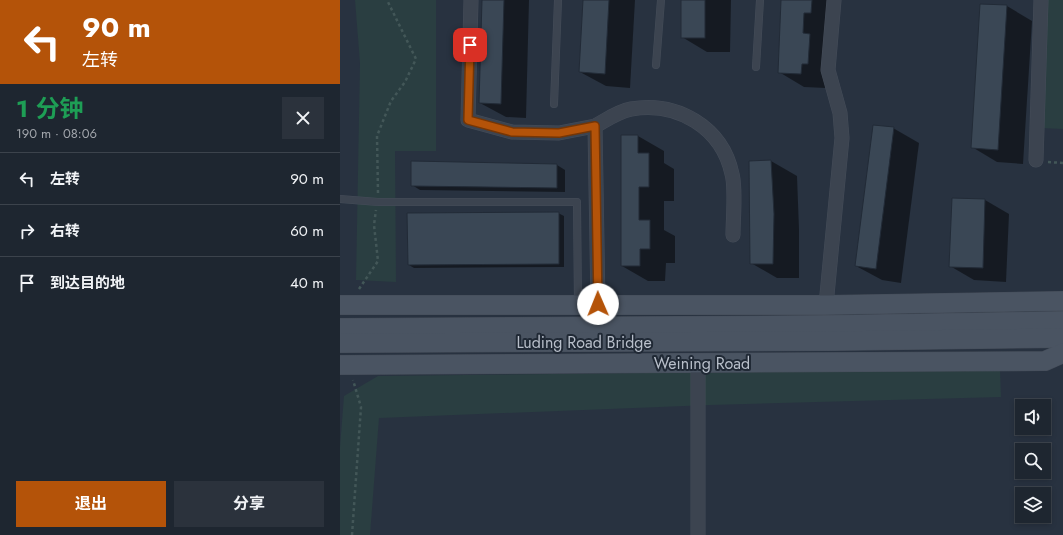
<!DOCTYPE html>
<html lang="zh">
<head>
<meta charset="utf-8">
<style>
	:root { --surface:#1e2630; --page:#2b323c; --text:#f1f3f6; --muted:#a1a5ab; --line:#3c434c; --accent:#b45309 }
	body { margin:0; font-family:Jost,"Noto Sans SC",sans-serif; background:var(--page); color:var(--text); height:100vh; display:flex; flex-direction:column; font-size:15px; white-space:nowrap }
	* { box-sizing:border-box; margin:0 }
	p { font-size:13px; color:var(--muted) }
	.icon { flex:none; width:22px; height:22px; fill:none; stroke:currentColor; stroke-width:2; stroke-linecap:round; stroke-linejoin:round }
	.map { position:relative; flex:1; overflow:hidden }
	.side { display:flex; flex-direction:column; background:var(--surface); width:340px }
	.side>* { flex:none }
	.top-card { background:#b45309; color:#fff; overflow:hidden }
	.controls { position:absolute; left:675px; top:399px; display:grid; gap:8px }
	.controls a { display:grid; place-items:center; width:36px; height:36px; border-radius:0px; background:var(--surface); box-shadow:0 2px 6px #0003,0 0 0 1px var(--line); font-size:20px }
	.pin { position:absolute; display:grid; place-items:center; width:34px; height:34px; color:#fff; margin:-17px; border-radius:8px; box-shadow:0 2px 6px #0006 }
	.me { position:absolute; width:44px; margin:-22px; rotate:359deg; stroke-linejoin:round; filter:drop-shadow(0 0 3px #0008) }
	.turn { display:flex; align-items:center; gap:14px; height:84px; padding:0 16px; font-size:18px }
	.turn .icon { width:52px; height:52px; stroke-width:2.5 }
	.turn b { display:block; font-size:28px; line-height:34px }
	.round { display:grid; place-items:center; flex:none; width:42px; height:42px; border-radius:0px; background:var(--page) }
	.overview { display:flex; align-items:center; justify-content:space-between; height:68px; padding:0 16px }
	h1 { font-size:24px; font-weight:700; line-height:30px; color:#1e9e55 }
	.button { display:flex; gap:8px; margin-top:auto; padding:8px 16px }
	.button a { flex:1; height:46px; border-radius:0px; background:var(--accent); color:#fff; font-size:16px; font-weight:700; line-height:46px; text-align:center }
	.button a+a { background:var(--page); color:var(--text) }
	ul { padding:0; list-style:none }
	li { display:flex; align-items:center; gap:12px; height:52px; padding:0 16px; border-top:1px solid var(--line) }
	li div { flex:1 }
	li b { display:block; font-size:15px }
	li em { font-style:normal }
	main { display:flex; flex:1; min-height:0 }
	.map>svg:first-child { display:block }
	.green { fill:#2a3e41 }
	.shadow { fill:#0007 }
	.building { fill:#3a4755; stroke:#222b37 }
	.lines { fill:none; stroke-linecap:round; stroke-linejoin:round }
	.lane-casing { stroke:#454d59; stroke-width:8 }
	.street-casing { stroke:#454d59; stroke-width:15 }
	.secondary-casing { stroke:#454d59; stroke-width:20 }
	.path { stroke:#435758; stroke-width:2.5; stroke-dasharray:3 3; stroke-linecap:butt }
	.lane { stroke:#3c4450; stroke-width:7 }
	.street { stroke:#3c4450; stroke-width:14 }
	.secondary { stroke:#4a5462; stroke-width:19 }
	.route-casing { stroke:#753606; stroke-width:10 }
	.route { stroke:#b45309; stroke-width:7 }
	.labels { text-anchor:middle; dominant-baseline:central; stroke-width:4; stroke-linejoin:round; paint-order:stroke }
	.street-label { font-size:16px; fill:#b8bfca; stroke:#202935 }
</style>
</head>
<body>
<main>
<section class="side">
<div class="top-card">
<div class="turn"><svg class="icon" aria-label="left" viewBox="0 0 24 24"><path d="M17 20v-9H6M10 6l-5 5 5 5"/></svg><div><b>90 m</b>左转</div></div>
</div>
<div class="overview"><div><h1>1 分钟</h1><p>190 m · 08:06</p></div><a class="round"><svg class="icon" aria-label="close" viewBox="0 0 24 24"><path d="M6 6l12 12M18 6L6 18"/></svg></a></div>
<ul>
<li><svg class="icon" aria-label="left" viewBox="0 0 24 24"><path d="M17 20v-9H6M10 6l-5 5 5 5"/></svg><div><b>左转</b></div><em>90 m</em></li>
<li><svg class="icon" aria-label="right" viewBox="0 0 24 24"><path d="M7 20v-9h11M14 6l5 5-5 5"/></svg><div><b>右转</b></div><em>60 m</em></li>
<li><svg class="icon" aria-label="arrive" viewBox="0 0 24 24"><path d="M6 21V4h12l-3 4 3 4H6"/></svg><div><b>到达目的地</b></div><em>40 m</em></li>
</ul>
<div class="button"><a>退出</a><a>分享</a></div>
</section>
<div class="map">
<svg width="723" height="535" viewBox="0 0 723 535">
	<rect width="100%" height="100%" fill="#283240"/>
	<g class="green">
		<polygon points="15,0 96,0 96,151 55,151 56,282 16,280 20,63"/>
		<polygon points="707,0 723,0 723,129 701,128"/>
		<polygon points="660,369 661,397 370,405 39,418 30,535 0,535 0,447 4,396 38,376"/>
	</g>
	<g class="shadow">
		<polygon points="143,0 189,0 186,118 166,117 140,103"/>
		<polygon points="244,0 295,0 290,88 266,86 240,72"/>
		<polygon points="342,0 391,0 390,52 367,52 342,37"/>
		<polygon points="442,0 498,0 486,88 464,87 439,72"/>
		<polygon points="667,6 692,21 683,164 657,162 632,147"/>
		<polygon points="553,128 579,143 561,283 542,280 516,266"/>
		<polygon points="282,136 298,136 324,151 324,163 334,169 334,201 324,201 324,230 335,236 335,263 326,263 325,281 308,281 282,266"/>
		<polygon points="431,161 457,176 459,229 459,278 437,278 411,263 410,162"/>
		<polygon points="217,165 225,170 225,192 80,190 72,185"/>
		<polygon points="613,199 645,200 669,214 666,282 634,280 610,266"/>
		<polygon points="218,213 224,216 224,267 74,268 69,265"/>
	</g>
	<g class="building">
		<polygon points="142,0 164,0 161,104 139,103"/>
		<polygon points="243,0 269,0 265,74 239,72"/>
		<rect x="341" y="0" width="24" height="38"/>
		<polygon points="441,0 472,0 471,13 464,13 463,33 470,34 468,64 462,64 461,74 438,73"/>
		<polygon points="640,4 667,5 658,150 631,148"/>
		<polygon points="533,125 554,127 536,269 515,266"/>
		<polygon points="281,135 298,135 298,153 309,153 309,187 299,187 299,220 310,220 310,249 300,249 300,266 281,266"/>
		<polygon points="431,160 434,214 433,264 410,264 409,161"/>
		<polygon points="71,161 217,164 217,188 71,186"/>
		<polygon points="612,198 645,199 643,268 609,267"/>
		<polygon points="219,212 219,264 68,265 67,213"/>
	</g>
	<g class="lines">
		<g class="lane-casing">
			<g id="lane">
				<polyline points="316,65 321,0"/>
				<polyline points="416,67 420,0"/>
				<polyline points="214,104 218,0"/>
				<polyline points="0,199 38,202 237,202 238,304"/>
			</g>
		</g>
		<g class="street-casing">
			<g id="street">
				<polyline points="131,0 128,120 172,132 219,133 255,126 258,304"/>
				<path d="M255,126C266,120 279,111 291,109C337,101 382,127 392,174C396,188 393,219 393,235"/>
				<polyline points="696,160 701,0"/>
				<polyline points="486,305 502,138 500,113 488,70 494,0"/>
				<polyline points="358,535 358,363"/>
			</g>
		</g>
		<g class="secondary-casing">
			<g id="secondary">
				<polyline points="0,305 486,305 723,301"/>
				<polyline points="0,328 487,325 723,321"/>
				<polyline points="0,343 488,341 723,338"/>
				<polyline points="0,365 705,361 723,353"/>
			</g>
		</g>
		<g class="path">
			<polyline points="708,162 723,163"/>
			<polyline points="38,193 37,136 51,101 65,82 76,59 47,0"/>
			<polyline points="19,289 38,261 34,225 36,210"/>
			<polyline points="12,535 21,407 13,380"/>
		</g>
		<use href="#lane" class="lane"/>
		<use href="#street" class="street"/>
		<use href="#secondary" class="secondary"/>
	</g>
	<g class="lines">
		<g class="route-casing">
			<polyline id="route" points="130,45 128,120 172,132 219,133 255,126 258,304"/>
		</g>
		<use href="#route" class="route"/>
	</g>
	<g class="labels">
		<g class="street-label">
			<text x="244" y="342">Luding Road Bridge</text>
			<text x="362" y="363">Weining Road</text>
		</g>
	</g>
</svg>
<div class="controls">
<a><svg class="icon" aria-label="sound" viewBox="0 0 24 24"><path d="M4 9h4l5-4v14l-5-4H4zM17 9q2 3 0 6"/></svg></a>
<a><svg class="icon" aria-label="search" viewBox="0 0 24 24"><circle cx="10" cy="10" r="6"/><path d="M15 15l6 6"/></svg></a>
<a><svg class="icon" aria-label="layers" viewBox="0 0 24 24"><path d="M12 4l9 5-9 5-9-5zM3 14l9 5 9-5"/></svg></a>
</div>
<div class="pin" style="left:130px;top:45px;background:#d93025"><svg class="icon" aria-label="arrive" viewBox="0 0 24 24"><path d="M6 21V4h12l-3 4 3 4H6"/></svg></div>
<svg class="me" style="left:258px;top:304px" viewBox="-20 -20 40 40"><circle r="19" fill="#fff"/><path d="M0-13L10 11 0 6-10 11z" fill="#b45309"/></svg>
</div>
</main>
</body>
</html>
